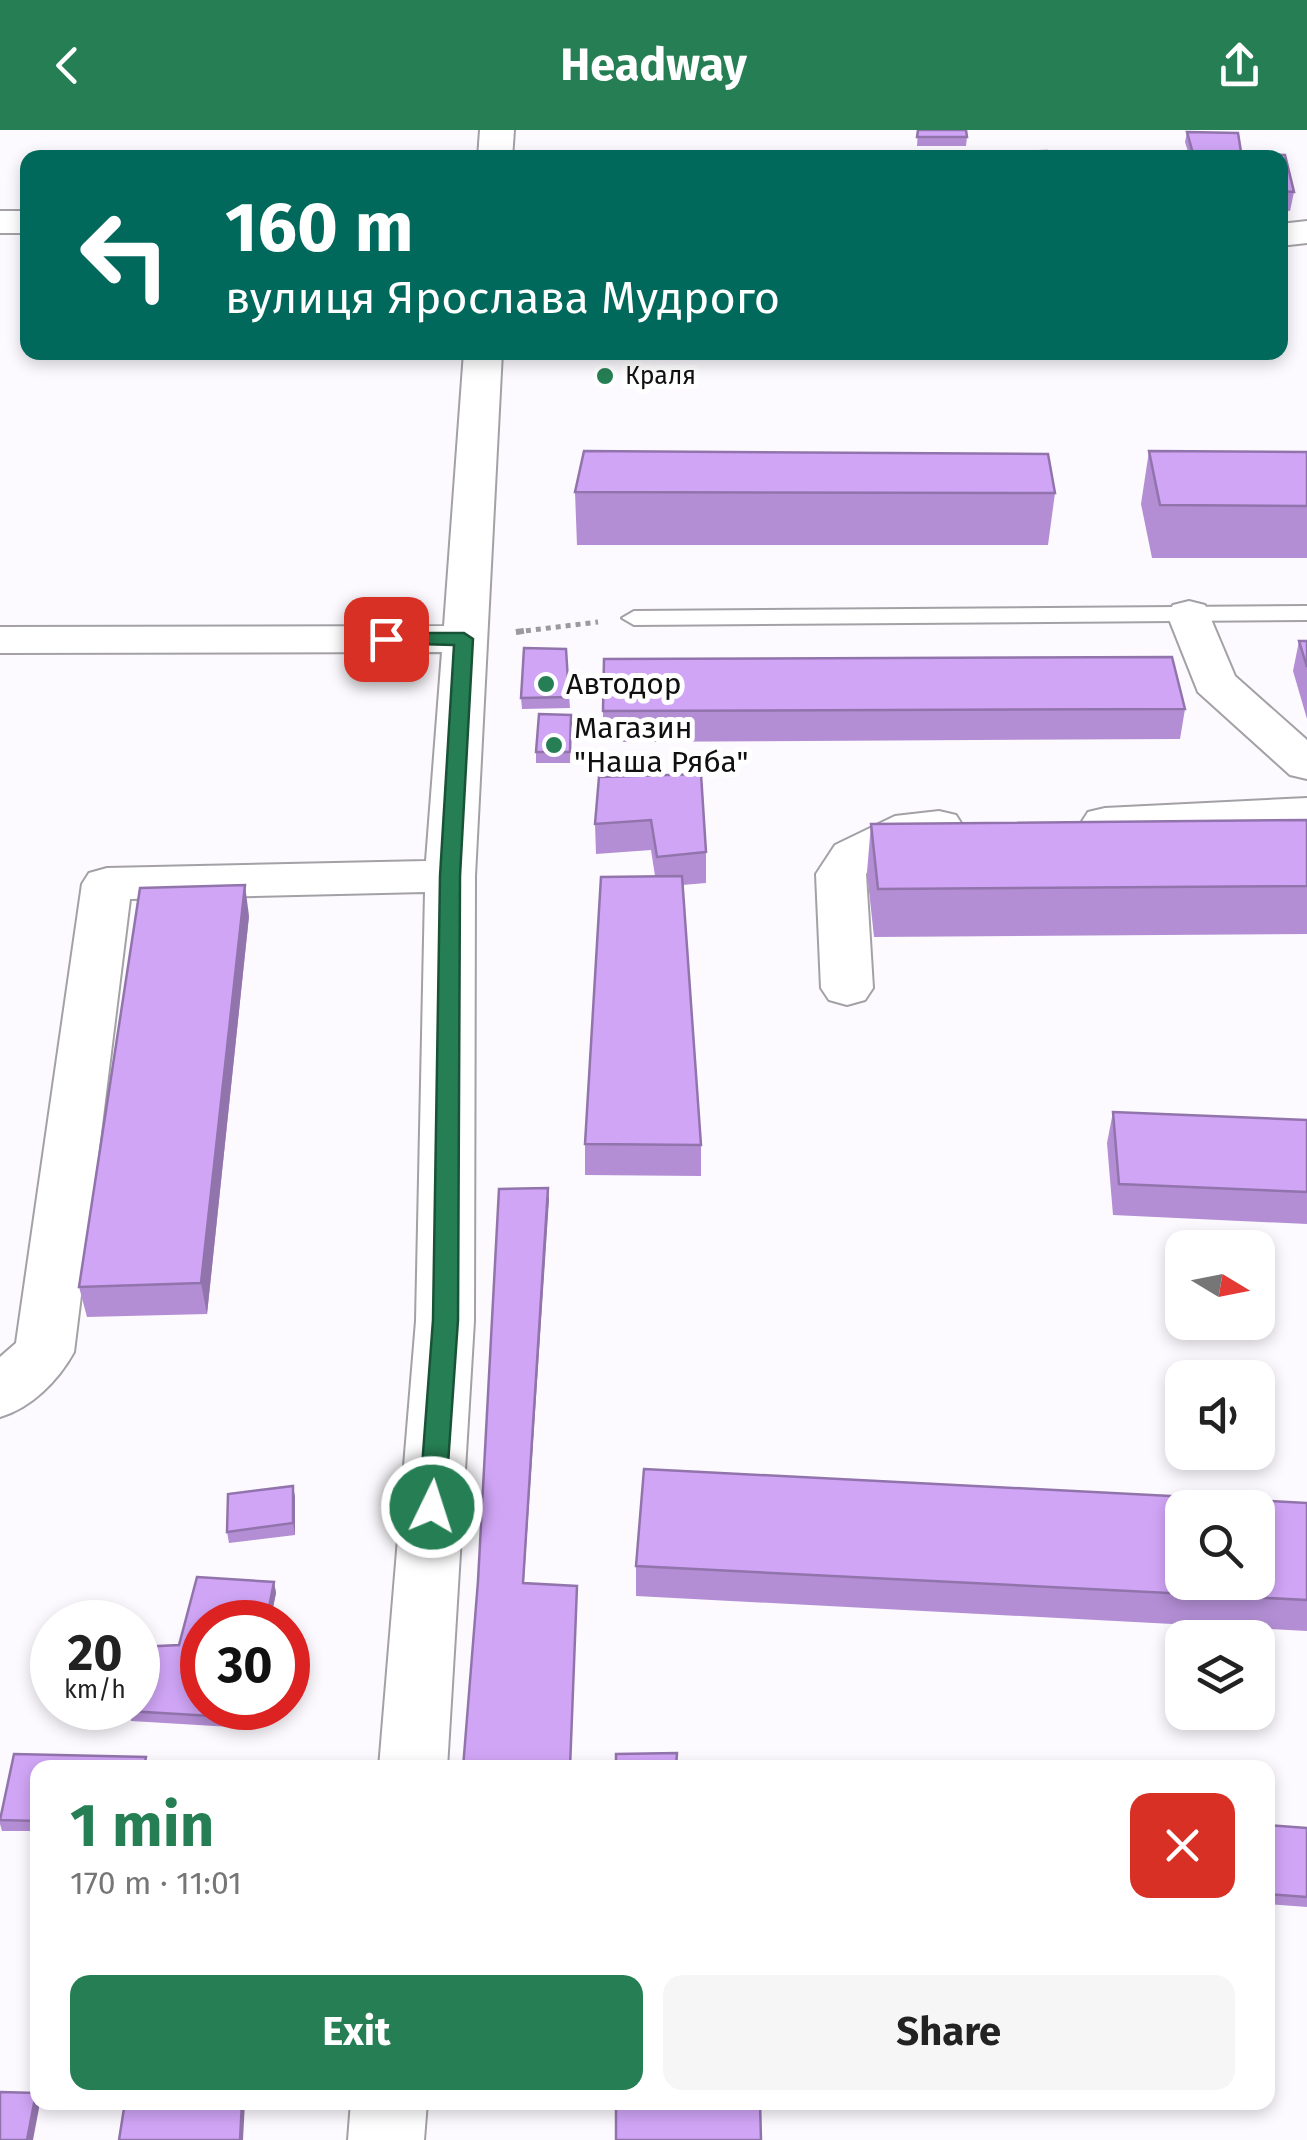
<!DOCTYPE html>
<html lang="en">
<head>
<meta charset="utf-8">
<style>
	:root { --surface:#fff; --page:#f6f6f6; --text:#222; --muted:#767676; --accent:#267f54 }
	body { margin:0; font-family:"Fira Sans",sans-serif; background:var(--page); color:var(--text); height:100vh; display:flex; flex-direction:column; font-size:38px; white-space:nowrap }
	* { box-sizing:border-box; margin:0 }
	p { font-size:32px; color:var(--muted) }
	.icon { flex:none; width:55px; height:55px; fill:none; stroke:currentColor; stroke-width:2; stroke-linecap:round; stroke-linejoin:round }
	.map { position:relative; flex:1; overflow:hidden }
	.details { position:absolute; left:30px; top:1630px; width:1245px; height:350px; display:flex; flex-direction:column; background:var(--surface); border-radius:20px; box-shadow:0 5px 15px #0003 }
	.details>* { flex:none }
	.hud { position:absolute; left:20px; top:20px; width:1268px; height:210px; border-radius:20px; box-shadow:0 5px 15px #0003; background:#00695c; color:#fff; overflow:hidden }
	.needle { width:65px; rotate:100deg }
	.fabs { position:absolute; left:1165px; top:1100px; display:grid; gap:20px }
	.fabs a { display:grid; place-items:center; width:110px; height:110px; border-radius:20px; background:var(--surface); box-shadow:0 5px 15px #0003; font-size:50px }
	.speed { position:absolute; left:30px; top:1470px; display:flex; gap:20px; font-size:50px; font-weight:700; text-align:center }
	.speed>* { display:grid; place-content:center; width:130px; height:130px; border-radius:50%; background:var(--surface); box-shadow:0 5px 15px #0003; line-height:1 }
	.speed small { font-size:25px; font-weight:400 }
	.speed .limit { border:15px solid #d22; background:#fff; color:#111 }
	.pin { position:absolute; display:grid; place-items:center; width:85px; height:85px; color:#fff; margin:-42px; border-radius:20px; box-shadow:0 5px 15px #0006 }
	.me { position:absolute; width:110px; margin:-55px; rotate:4deg; stroke-linejoin:round; filter:drop-shadow(0 0 8px #0008) }
	.turn { display:flex; align-items:center; gap:35px; height:210px; padding:0 40px; font-size:45px }
	.turn .icon { width:130px; height:130px; stroke-width:2.5 }
	.turn b { display:block; font-size:70px; line-height:85px }
	.round { display:grid; place-items:center; flex:none; width:105px; height:105px; border-radius:20px; background:var(--page) }
	.headline { display:flex; align-items:center; justify-content:space-between; height:170px; padding:0 40px }
	h1 { font-size:60px; font-weight:700; line-height:75px; color:var(--accent) }
	.primary-button { display:flex; gap:20px; margin-top:auto; padding:20px 40px }
	.primary-button a { flex:1; height:115px; border-radius:20px; background:var(--accent); color:#fff; font-size:40px; font-weight:700; line-height:115px; text-align:center }
	.primary-button a+a { background:var(--page); color:var(--text) }
	header { display:flex; justify-content:space-between; align-items:center; height:130px; padding:0 40px; background:var(--accent); color:#fff; font-size:45px; font-weight:700 }
	.map>svg:first-child { display:block }
	.lines { fill:none; stroke-linecap:round; stroke-linejoin:round }
	.lane-casing { stroke:#a3a1a5; stroke-width:4 }
	.street-casing { stroke:#a3a1a5; stroke-width:4 }
	.path-far1 { stroke:#9b9a9d; stroke-width:5; stroke-dasharray:5 5; stroke-linecap:butt }
	.path { stroke:#9b9a9d; stroke-width:6; stroke-dasharray:8 8; stroke-linecap:butt }
	.lane { fill:#fff; fill-rule:evenodd }
	.street { fill:#fff; fill-rule:evenodd }
	.wall { fill:#b38ed4 }
	.shaded-wall { fill:#9274ac }
	.building { fill:#d0a5f6; stroke:#9274ac; stroke-width:2.5; fill-rule:evenodd }
	.route { fill:#267f54; stroke:#195337; stroke-width:2.5 }
	.poi-dot { fill:#267f54; stroke:#fff; stroke-width:4 }
	.labels { text-anchor:middle; dominant-baseline:central; stroke-width:10; stroke-linejoin:round; paint-order:stroke }
	.far-poi-label { font-size:25px; fill:#101011; stroke:#fff; text-anchor:start }
	.poi-label { font-size:30px; fill:#101011; stroke:#fff; text-anchor:start }
</style>
</head>
<body>
<header><svg class="icon" aria-label="back" viewBox="0 0 24 24"><path d="M15 5l-7 7 7 7"/></svg>Headway<svg class="icon" aria-label="share" viewBox="0 0 24 24"><path d="M12 15V3M7 8l5-5 5 5M5 13v7h14v-7"/></svg></header>
<div class="map">
<svg width="1307" height="2010" viewBox="0 0 1307 2010">
	<rect width="100%" height="100%" fill="#fcfafe"/>
	<g class="lines">
		<g class="lane-casing">
			<polygon id="lane" points="1307,476 1307,490 634,495 622,488 634,481"/>
		</g>
		<g class="street-casing">
			<g id="street">
				<polygon points="480,0 514,0 512,28 478,28"/>
				<rect x="0" y="81" width="28" height="22"/>
				<polygon points="1307,91 1307,113 1280,116 1280,94"/>
				<path d="M464,222H502L475,746L474,1191L447,1638H379L416,1191L425,762L130,769L74,1222C58,1251 31,1278 0,1287V1227L16,1213L82,754L89,743L107,738L426,731L442,522L0,523V497L444,496Z"/>
				<polygon points="1189,471 1205,475 1235,546 1307,610 1307,649 1290,645 1198,562 1167,484 1173,475"/>
				<polygon points="1307,668 1307,698 1105,708 1088,704 1081,693 1088,682 1105,678"/>
				<polygon points="939,681 956,685 963,696 956,707 921,712 870,737 866,744 873,858 865,870 847,875 829,870 821,858 816,744 835,715 895,686"/>
				<polygon points="351,1972 427,1972 424,2010 348,2010"/>
			</g>
		</g>
		<polyline class="path-far1" points="516,502 598,492"/>
		<polyline class="path" points="516,502 530,500"/>
		<use href="#lane" class="lane"/>
		<use href="#street" class="street"/>
	</g>
	<g class="wall">
		<polygon points="918,0 967,7 966,16 917,16"/>
		<polygon points="1187,2 1242,28 1190,28 1185,12"/>
		<polygon points="1253,24 1285,25 1294,62 1290,81 1280,80 1280,28 1252,28"/>
		<polygon points="1149,321 1307,322 1307,428 1152,428 1141,374"/>
		<polygon points="575,362 1055,363 1048,415 577,415"/>
		<polygon points="1299,511 1307,511 1307,589 1293,541"/>
		<polygon points="566,519 570,578 522,579 521,568"/>
		<polygon points="1185,579 1180,609 603,612 603,581"/>
		<polygon points="571,585 570,633 536,633 536,622"/>
		<polygon points="599,647 706,722 706,753 682,755 701,1015 701,1046 585,1045 585,1014 655,746 651,720 596,724 595,694"/>
		<polygon points="1307,690 1307,804 874,807 867,742 871,694"/>
		<polygon points="249,786 207,1184 87,1187 79,1157"/>
		<polygon points="1113,982 1307,990 1307,1094 1113,1085 1107,1013"/>
		<polygon points="293,1356 295,1367 295,1405 229,1413 227,1402"/>
		<polygon points="1307,1373 1307,1501 636,1466 636,1436"/>
		<polygon points="197,1447 274,1452 276,1463 270,1492 202,1492 202,1578 252,1578 248,1598 131,1591 129,1578 138,1578 138,1517 179,1515"/>
		<polygon points="38,1638 38,1701 2,1701 0,1694 0,1685"/>
		<polygon points="1268,1695 1307,1698 1307,1777 1268,1774"/>
	</g>
	<g class="shaded-wall">
		<polygon points="1222,22 1221,28 1199,28 1199,26"/>
		<polygon points="245,755 249,786 207,1184 201,1153"/>
		<polygon points="548,1058 549,1070 523,1464 523,1453"/>
		<polygon points="293,1356 295,1367 295,1405 293,1393"/>
		<polygon points="274,1452 276,1463 270,1492 266,1492"/>
		<polygon points="248,1578 252,1578 248,1598 246,1588"/>
		<polygon points="36,1963 38,1972 40,1973 33,2010 27,2010"/>
		<polygon points="242,1972 245,1972 243,2010 240,2010"/>
	</g>
	<g class="building">
		<polygon points="918,0 966,0 967,7 917,7"/>
		<polygon points="1187,2 1238,3 1242,28 1223,28 1222,22 1199,26 1192,20"/>
		<polygon points="1047,21 1049,28 999,28 998,22"/>
		<polygon points="1253,24 1285,25 1294,62 1280,61 1280,28 1253,28"/>
		<polygon points="584,321 1048,324 1055,363 575,362"/>
		<polygon points="1149,321 1307,322 1307,376 1160,375"/>
		<polygon points="1299,511 1307,511 1307,537"/>
		<polygon points="524,518 566,519 569,567 521,568"/>
		<polygon points="1172,527 1185,579 603,581 604,529"/>
		<polygon points="539,584 571,585 570,622 536,622"/>
		<polygon points="701,644 706,722 657,727 651,690 595,694 599,647"/>
		<polygon points="1307,690 1307,756 878,759 871,694"/>
		<polygon points="682,746 701,1015 585,1014 601,747"/>
		<polygon points="245,755 201,1153 79,1157 140,758"/>
		<polygon points="1113,982 1307,990 1307,1062 1119,1054"/>
		<polygon points="548,1058 523,1453 577,1456 570,1638 463,1638 478,1451 499,1059"/>
		<path d="M644,1339L1307,1373V1470L636,1436ZM1182,1378H1258V1452H1182Z"/>
		<polygon points="293,1356 293,1393 227,1402 228,1364"/>
		<polygon points="197,1447 274,1452 266,1492 202,1492 202,1578 248,1578 246,1588 128,1581 129,1578 138,1578 138,1517 179,1515"/>
		<polygon points="677,1623 676,1638 616,1638 616,1624"/>
		<polygon points="14,1624 146,1627 144,1638 38,1638 38,1691 0,1690"/>
		<polygon points="1268,1695 1307,1698 1307,1767 1268,1764"/>
		<polygon points="0,1962 36,1963 27,2010 0,2010"/>
		<polygon points="125,1972 242,1972 240,2010 119,2010"/>
		<polygon points="616,1972 760,1972 761,2010 616,2010"/>
	</g>
	<polygon class="route" points="386,503 464,503 473,509 460,746 458,1190 445,1377 432,1387 419,1377 433,1190 440,746 454,515 380,513 377,509"/>
	<g class="poi-dot">
		<circle cx="605" cy="246" r="10"/>
		<circle cx="546" cy="554" r="10"/>
		<circle cx="554" cy="615" r="10"/>
	</g>
	<g class="labels">
		<g class="far-poi-label">
			<text x="625" y="246">Краля</text>
		</g>
		<g class="poi-label">
			<text x="566" y="554">Автодор</text>
			<text x="574" y="598">Магазин<tspan x="574" dy="34">"Наша Ряба"</tspan></text>
		</g>
	</g>
</svg>
<div class="fabs">
<a><svg class="needle" viewBox="-14 -14 28 28"><path d="M0-13l5 13h-10z" fill="#e53935"/><path d="M0 13l5-13h-10z" fill="#767676"/></svg></a>
<a><svg class="icon" aria-label="sound" viewBox="0 0 24 24"><path d="M4 9h4l5-4v14l-5-4H4zM17 9q2 3 0 6"/></svg></a>
<a><svg class="icon" aria-label="search" viewBox="0 0 24 24"><circle cx="10" cy="10" r="6"/><path d="M15 15l6 6"/></svg></a>
<a><svg class="icon" aria-label="layers" viewBox="0 0 24 24"><path d="M12 4l9 5-9 5-9-5zM3 14l9 5 9-5"/></svg></a>
</div>
<div class="speed"><div>20<small>km/h</small></div><div class="limit">30</div></div>
<div class="pin" style="left:386px;top:509px;background:#d93025"><svg class="icon" aria-label="arrive" viewBox="0 0 24 24"><path d="M6 21V4h12l-3 4 3 4H6"/></svg></div>
<svg class="me" style="left:432px;top:1377px" viewBox="-20 -20 40 40"><circle r="17" fill="#267f54" stroke="#fff" stroke-width="3"/><path d="M0-11L8 9 0 5-8 9z" fill="#fff"/></svg>
<div class="hud">
<div class="turn"><svg class="icon" aria-label="left" viewBox="0 0 24 24"><path d="M17 20v-9H6M10 6l-5 5 5 5"/></svg><div><b>160 m</b>вулиця Ярослава Мудрого</div></div>
</div>
<section class="details">
<div class="headline"><div><h1>1 min</h1><p>170 m · 11:01</p></div><a class="round" style="background:#d93025;color:#fff"><svg class="icon" aria-label="close" viewBox="0 0 24 24"><path d="M6 6l12 12M18 6L6 18"/></svg></a></div>
<div class="primary-button"><a>Exit</a><a>Share</a></div>
</section>
</div>
</body>
</html>
